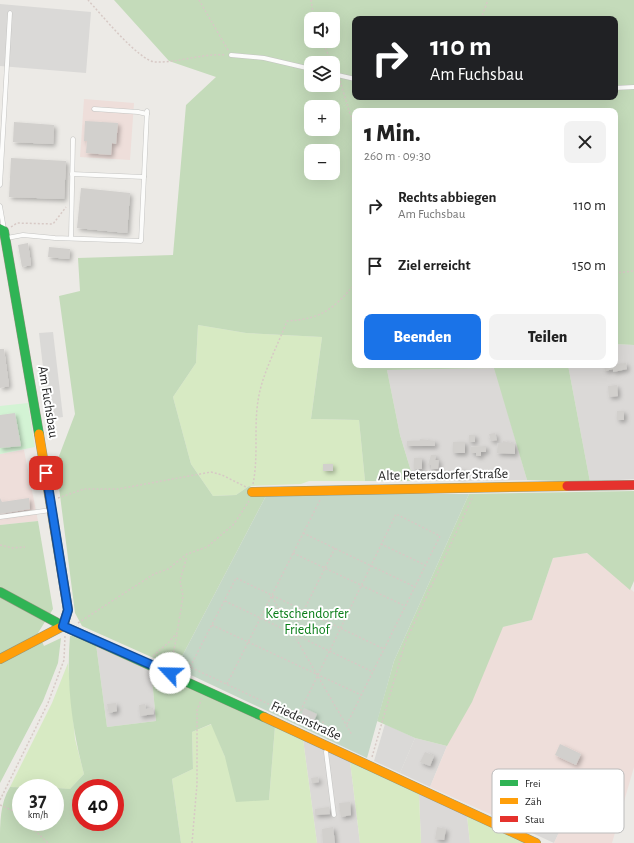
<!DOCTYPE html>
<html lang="de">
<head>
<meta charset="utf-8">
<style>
	:root { --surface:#fff; --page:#f2f2f2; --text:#222; --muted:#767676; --accent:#1a73e8 }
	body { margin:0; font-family:"Alegreya Sans",sans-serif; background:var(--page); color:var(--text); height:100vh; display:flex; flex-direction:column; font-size:15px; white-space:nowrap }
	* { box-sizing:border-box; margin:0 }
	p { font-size:13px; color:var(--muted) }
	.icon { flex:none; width:22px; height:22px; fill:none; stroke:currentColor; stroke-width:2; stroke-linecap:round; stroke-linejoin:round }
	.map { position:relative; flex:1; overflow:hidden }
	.details { position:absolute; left:352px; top:108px; width:266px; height:260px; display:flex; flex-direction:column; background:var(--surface); border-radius:8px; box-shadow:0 4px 16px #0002 }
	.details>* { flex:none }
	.top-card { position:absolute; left:352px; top:16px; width:266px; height:84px; border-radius:8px; box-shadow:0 4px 16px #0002; background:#202124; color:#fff; overflow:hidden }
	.fabs { position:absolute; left:304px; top:12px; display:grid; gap:8px }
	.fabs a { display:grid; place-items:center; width:36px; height:36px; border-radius:8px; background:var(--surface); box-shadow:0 4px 16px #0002; font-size:20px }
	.speed { position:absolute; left:12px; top:779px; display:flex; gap:8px; font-size:20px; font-weight:700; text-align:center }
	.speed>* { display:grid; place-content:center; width:52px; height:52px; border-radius:50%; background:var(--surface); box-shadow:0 4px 16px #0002; line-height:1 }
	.speed small { font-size:10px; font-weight:400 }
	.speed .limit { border:6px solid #d22; background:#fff; color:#111 }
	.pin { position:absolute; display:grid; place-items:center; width:34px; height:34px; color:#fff; margin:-17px; border-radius:8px; box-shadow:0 2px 6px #0006 }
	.me { position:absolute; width:44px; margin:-22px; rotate:294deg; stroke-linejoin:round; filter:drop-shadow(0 0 3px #0008) }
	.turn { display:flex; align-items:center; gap:14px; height:84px; padding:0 12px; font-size:18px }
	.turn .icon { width:52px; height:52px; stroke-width:2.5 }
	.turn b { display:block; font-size:28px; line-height:34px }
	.round { display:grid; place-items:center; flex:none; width:42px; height:42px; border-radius:8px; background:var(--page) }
	.summary { display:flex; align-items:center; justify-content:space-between; height:68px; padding:0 12px }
	h1 { font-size:24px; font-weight:800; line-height:30px }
	.primary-button { display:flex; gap:8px; margin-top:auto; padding:8px 12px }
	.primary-button a { flex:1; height:46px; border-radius:8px; background:var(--accent); color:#fff; font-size:16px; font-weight:800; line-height:46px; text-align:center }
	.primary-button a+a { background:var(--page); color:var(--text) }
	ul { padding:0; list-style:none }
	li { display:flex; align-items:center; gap:12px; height:60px; padding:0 12px }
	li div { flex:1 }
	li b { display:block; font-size:15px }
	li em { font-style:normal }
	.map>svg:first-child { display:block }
	.residential { fill:#dbd9d7 }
	.commercial { fill:#eededa }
	.religious { fill:#dad9d7 }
	.grass { fill:#d7eac3 }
	.forest { fill:#c4dbba; fill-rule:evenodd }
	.cemetery { fill:#c4d7c6 }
	.park { fill:#d3f3d4 }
	.building { fill:#d2d0cd; filter:url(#shadow) }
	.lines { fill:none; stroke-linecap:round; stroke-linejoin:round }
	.lane-casing { stroke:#c4c4c2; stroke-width:5 }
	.fast-casing { stroke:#93967e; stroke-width:10 }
	.slow-casing { stroke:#93967e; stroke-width:10 }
	.jam-casing { stroke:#93967e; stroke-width:10 }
	.path { stroke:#d7c9c5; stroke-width:1.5; stroke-dasharray:2 2; stroke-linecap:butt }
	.lane { stroke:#fcfcfb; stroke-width:4 }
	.fast { stroke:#30b455; stroke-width:9 }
	.slow { stroke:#ff9f0a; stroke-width:9 }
	.jam { stroke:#e5322d; stroke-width:9 }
	.route-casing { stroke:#114b97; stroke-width:10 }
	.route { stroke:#1a73e8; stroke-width:7 }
	.labels { text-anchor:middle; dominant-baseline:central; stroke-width:4; stroke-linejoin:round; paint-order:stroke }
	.street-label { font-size:14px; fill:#1d1d1d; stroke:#fff }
	.park-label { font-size:14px; fill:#097d18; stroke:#fff }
	.key { fill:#fff; stroke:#bbb; stroke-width:1 }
	.key-label { font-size:11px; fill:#1d1d1d }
</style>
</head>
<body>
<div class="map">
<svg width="634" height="843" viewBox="0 0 634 843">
	<defs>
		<filter id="shadow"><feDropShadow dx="2.5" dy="2.5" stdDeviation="2" flood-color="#0004"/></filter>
	</defs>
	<rect width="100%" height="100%" fill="#eceae6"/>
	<g class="residential">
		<polygon points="615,344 634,345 634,479 590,482 568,365 615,365"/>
		<polygon points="495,368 527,480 414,481 400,435 387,370"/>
		<polygon points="96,644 151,668 156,721 107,727"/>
		<polygon points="415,738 447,746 430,787 400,773"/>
		<polygon points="303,739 350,761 360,843 317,843"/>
		<polygon points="536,792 570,809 554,843 519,827"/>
		<polygon points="419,794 467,816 470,843 421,843"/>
	</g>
	<g class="commercial">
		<polygon points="84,99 134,103 130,160 80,157"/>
		<polygon points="24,450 38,521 0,525 0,454"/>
		<polygon points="587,553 634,592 634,767 612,843 554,843 570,809 536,793 519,827 430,787 447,746 503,627 532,620 553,558"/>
	</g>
	<g class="religious">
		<polygon points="0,4 91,12 86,73 0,66"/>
		<polygon points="53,332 63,417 49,419 39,333"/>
		<polygon points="385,724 415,738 400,773 374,761"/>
	</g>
	<g class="grass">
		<polygon points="198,325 246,333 322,337 311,419 359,420 365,481 309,481 301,484 249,486 236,495 213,496 191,464 173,397 196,363"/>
		<polygon points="68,663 75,739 84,774 70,789 10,787 52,703"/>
		<polygon points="212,724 225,757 269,800 275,726 303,739 317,843 181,843 172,779 193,769 192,732"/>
		<polygon points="350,761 419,794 421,843 360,843"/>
		<polygon points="467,816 525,843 470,843"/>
	</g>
	<g class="forest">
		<path d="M114,0H634V345L615,344V111H355V365H568L590,482L527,480L494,368L387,370L400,435L414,481H365L359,420L311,419L322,337L246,333L198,325L196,363L173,397L191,464L213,496L236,495L249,486L267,494L176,668L82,626L75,613L56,464L75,414L59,296L80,291L78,258L173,255L186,105L216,77L169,61ZM311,19H333V41H311ZM355,19H615V97H355ZM311,63H333V85H311ZM311,107H333V129H311ZM311,151H333V173H311Z"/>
		<polygon points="634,491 634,581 630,590 587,553 553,558 532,620 503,627 472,702 447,746 415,738 377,721 394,661 469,494"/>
		<polygon points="38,521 53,609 38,633 44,646 61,638 58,663 43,701 0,783 0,525"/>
		<path d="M75,635L96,644L107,727L156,721L151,668L275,726L269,800L236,802L225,757L211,724L192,732L193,769L172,779L181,843H0C0,823 0,803 10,787L42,788H21V822H55V788L70,789L84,774C72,729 66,682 70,636ZM81,788H115V822H81Z"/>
	</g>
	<polygon class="cemetery" points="267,494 469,494 394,661 367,758 176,668"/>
	<polygon class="park" points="28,403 35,447 0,454 0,406"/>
	<g class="building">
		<polygon points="85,121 118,123 116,144 112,143 111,155 86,153 87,141 84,141"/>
		<polygon points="14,122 54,125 53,144 13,142"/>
		<polygon points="11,158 66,161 64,199 9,197"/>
		<polygon points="81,188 130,193 127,233 77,228"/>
		<polygon points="28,243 31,265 22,267 18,245"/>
		<polygon points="49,247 70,249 69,259 48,257"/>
		<polygon points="0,349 4,349 9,386 0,388"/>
		<polygon points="626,363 627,369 613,372 613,369 605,371 604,365"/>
		<polygon points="617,385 618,396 609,397 608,386"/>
		<rect x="617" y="411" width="7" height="9"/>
		<polygon points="15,413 21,446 0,448 0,415"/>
		<polygon points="495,433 497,440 491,441 489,434"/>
		<rect x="469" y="435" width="6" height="7"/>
		<polygon points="420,439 435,441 435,446 407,446 407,441 420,441"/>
		<polygon points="503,441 515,444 515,454 497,453 498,443 503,443"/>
		<rect x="453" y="442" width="12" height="11"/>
		<polygon points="486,446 486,452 481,452 481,456 476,456 476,453 471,453 471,447"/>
		<polygon points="431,455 436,455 435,460 439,460 438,469 431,469 431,465 428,465"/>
		<rect x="414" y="458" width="8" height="11"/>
		<rect x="323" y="464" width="10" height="7"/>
		<polygon points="456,469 464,469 464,477 457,477"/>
		<polygon points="0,498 2,502 29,498 30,509 0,514"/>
		<polygon points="116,703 117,711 109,713 107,704"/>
		<polygon points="145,704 146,709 153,708 154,714 140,716 139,705"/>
		<polygon points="304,708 317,714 314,721 301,715"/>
		<polygon points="560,744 581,754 576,765 555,755"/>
		<polygon points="425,752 434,756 430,766 420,762"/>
		<polygon points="318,777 319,782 312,783 311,778"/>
		<polygon points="350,802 351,815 341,817 339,803"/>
		<polygon points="329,807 330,814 315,815 315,809"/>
		<polygon points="333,827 335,843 323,843 322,829"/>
		<polygon points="437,827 446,829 444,840 435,839"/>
	</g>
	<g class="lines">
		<g class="lane-casing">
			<g id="lane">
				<polyline points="231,55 264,58 311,69"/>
				<polyline points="333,74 355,79"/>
				<polyline points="615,88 634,87"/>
				<polyline points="94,109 138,112 147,114"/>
				<polyline points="72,174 144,177"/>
				<polyline points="0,185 10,13"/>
				<polyline points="0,206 4,229"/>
				<polyline points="7,238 23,235 55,238 141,241 147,111"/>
				<polyline points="71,238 73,139"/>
				<polyline points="0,517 51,510"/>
				<polyline points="328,747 326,752 334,815"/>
			</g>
		</g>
		<g class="fast-casing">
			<g id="fast">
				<polyline points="0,229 4,231 39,434"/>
				<polyline points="0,592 63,626 264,717"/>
			</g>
		</g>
		<g class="slow-casing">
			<g id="slow">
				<polyline points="252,492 567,486"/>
				<polyline points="0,659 63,626 68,610 39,434"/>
				<polyline points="264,717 536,843"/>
			</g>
		</g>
		<g class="jam-casing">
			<polyline id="jam" points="567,486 634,485"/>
		</g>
		<g class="path">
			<path d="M88,0C100,13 139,61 155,62C179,63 202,53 226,55"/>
			<polyline points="199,0 228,50"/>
			<polyline points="311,0 314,19"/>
			<polyline points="481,19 488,0"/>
			<polyline points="322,41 332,63"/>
			<polyline points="340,81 355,130"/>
			<polyline points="11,227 17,223 53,224 66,207"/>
			<polyline points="615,273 634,271"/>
			<path d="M253,484C259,454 253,425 259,395C264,370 278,345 287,321C322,319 333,309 355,284"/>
			<polyline points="58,498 84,489 118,489 211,472 222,475 246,487"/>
			<polyline points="303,533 415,587"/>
			<polyline points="381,544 425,565"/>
			<polyline points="0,545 13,548 25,547"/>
			<polyline points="293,553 405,606"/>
			<polyline points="272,597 352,735"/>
			<polyline points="225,601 373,672"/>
			<polyline points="78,623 154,574 168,569 187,554 207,547 234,524 249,501"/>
			<polyline points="212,625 361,695"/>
			<polyline points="293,632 335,548"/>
			<polyline points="153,656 169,642 177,633 183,596 180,581 187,556"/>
			<polyline points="171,664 177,635"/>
			<polyline points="227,684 320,500"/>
			<polyline points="297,718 396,514 440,536 346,726"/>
			<polyline points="324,722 313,725 190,667 236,578 384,649"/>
			<polyline points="372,757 405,643 473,496"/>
			<polyline points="0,800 48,703 64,660 65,636"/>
			<polyline points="0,805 14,811 21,817"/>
			<polyline points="26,822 48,843"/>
			<polyline points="192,843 197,784 197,710 202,698"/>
		</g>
		<use href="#lane" class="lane"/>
		<use href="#fast" class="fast"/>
		<use href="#slow" class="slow"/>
		<use href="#jam" class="jam"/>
	</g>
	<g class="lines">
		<g class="route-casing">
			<polyline id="route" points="46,473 68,610 63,626 170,673"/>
		</g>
		<use href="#route" class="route"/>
	</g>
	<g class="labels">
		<g class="street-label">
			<text transform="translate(48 402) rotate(81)">Am Fuchsbau</text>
			<text transform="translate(443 475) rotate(-1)">Alte Petersdorfer Straße</text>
			<text transform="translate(306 721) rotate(25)">Friedenstraße</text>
		</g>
		<g class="park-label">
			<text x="307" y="614">Ketschendorfer<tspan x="307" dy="16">Friedhof</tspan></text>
		</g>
	</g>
	<rect x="492" y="769" width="132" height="64" rx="6" class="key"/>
	<rect x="500" y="780" width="18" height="6" fill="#30b455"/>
	<rect x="500" y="798" width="18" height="6" fill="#ff9f0a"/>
	<rect x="500" y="816" width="18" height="6" fill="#e5322d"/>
	<g class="key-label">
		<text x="525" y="787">Frei</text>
		<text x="525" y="805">Zäh</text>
		<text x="525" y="823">Stau</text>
	</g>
</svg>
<div class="fabs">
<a><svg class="icon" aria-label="sound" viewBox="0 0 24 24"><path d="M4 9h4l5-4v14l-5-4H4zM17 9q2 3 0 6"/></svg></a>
<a><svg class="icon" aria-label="layers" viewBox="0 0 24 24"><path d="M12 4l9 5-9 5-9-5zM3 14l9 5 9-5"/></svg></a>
<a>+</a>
<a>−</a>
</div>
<div class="speed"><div>37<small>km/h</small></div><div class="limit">40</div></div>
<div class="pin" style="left:46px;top:473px;background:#d93025"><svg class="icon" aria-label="arrive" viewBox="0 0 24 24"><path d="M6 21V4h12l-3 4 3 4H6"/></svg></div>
<svg class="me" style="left:170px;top:673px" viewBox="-20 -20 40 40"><circle r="19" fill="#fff"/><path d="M0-13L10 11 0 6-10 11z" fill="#1a73e8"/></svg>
<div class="top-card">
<div class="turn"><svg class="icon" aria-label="right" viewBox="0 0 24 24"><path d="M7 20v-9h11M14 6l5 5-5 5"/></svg><div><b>110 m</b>Am Fuchsbau</div></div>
</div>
<section class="details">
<div class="summary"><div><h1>1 Min.</h1><p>260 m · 09:30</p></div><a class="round"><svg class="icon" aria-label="close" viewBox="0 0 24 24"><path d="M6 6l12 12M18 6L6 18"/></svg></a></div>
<ul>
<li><svg class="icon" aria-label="right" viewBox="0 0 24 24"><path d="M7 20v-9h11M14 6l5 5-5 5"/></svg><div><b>Rechts abbiegen</b><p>Am Fuchsbau</p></div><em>110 m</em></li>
<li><svg class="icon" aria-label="arrive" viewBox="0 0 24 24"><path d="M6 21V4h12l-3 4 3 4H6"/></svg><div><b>Ziel erreicht</b></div><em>150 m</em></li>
</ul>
<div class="primary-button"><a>Beenden</a><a>Teilen</a></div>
</section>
</div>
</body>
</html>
